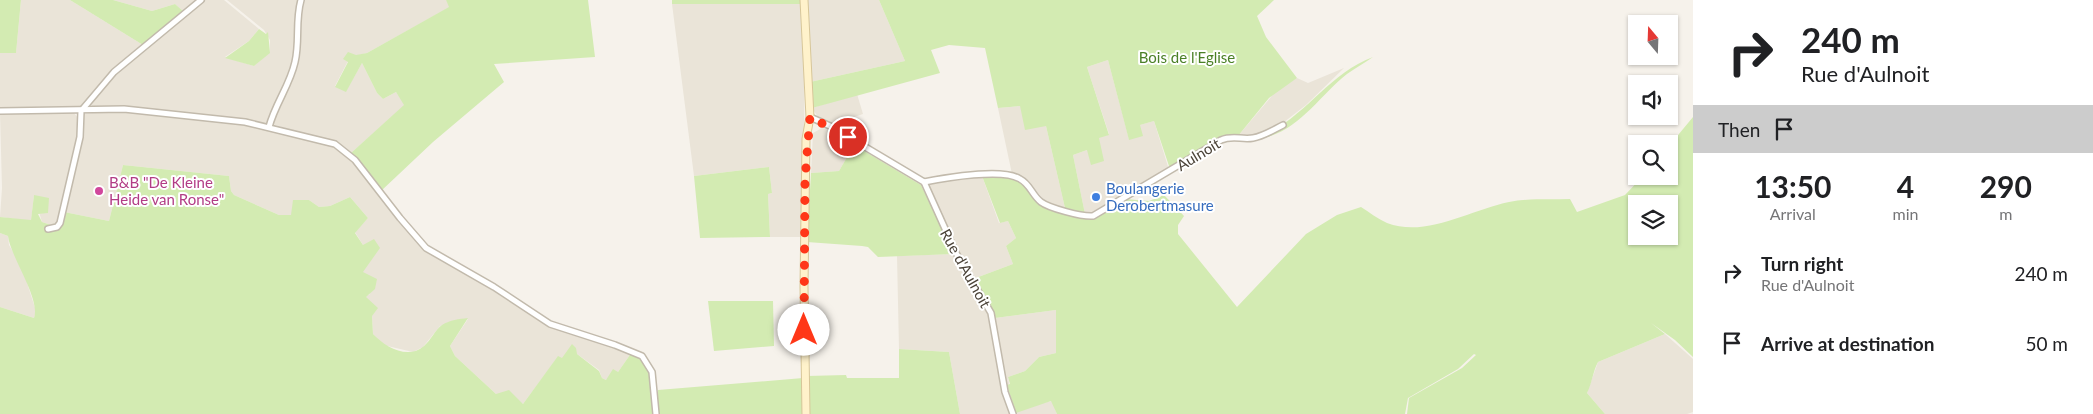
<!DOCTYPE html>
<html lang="en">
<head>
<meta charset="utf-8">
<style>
	:root { --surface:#fff; --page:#f2f2f2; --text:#202124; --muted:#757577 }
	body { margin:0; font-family:Lato,sans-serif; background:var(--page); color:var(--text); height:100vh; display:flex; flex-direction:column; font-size:19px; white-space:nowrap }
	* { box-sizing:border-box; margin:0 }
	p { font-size:16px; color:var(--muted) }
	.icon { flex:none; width:28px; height:28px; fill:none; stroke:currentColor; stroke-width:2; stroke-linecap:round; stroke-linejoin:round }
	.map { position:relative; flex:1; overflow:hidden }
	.drawer { display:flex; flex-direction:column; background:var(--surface); width:400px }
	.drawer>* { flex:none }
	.hud { background:#fff; color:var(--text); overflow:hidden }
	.needle { width:32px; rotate:341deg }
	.controls { position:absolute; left:1628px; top:15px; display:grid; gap:10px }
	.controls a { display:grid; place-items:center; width:50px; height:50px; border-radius:0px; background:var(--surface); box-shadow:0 1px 4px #0004; font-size:25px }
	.pin { position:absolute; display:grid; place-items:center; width:42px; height:42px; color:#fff; margin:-21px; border:2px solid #fff; border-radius:50%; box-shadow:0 1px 5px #0007 }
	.me { position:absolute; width:55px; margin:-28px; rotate:0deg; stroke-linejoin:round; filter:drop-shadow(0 0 4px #0008) }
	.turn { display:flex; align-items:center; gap:18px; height:105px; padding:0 25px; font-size:22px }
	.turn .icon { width:65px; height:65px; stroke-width:2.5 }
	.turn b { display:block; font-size:35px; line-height:42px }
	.then { display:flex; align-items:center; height:48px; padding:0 25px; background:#0003; gap:10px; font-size:19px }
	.eta { display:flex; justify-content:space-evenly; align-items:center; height:85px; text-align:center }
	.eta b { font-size:30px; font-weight:700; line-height:35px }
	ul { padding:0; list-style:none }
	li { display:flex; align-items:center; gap:15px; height:70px; padding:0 25px }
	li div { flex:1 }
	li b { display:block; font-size:19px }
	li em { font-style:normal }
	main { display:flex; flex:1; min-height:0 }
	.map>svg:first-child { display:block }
	.residential { fill:#eae4d8 }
	.green { fill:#d3ebb2; fill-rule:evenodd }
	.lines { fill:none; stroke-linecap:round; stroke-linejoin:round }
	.street-casing { stroke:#c2baac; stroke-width:8 }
	.secondary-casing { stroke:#d7c699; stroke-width:9 }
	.street { stroke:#fff; stroke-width:5 }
	.secondary { stroke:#fff2cb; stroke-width:7 }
	.route { stroke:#ff3718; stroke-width:9; stroke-dasharray:0 16.2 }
	.hotel-dot { fill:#d1479c; stroke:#fff; stroke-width:2 }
	.shop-dot { fill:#3f7fe0; stroke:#fff; stroke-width:2 }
	.labels { text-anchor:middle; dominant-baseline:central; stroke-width:4; stroke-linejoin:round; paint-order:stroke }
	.park-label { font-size:15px; fill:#4b8027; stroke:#fff }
	.street-label { font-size:15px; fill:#4b4338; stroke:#fff }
	.hotel-label { font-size:15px; fill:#b23c85; stroke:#fff; text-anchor:start }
	.shop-label { font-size:15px; fill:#366cbe; stroke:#fff; text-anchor:start }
</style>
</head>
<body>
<main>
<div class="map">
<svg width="1693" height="414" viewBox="0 0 1693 414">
	<rect width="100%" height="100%" fill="#f6f2eb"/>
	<g class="residential">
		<polygon points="21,0 70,0 143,45 79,109 0,110 0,53 16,53"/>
		<polygon points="113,0 199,0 184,12 175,4 152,11"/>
		<polygon points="203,0 224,0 259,29 249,41 225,57 254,66 270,52 270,40 264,30 227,0 300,0 296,12 297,41 289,80 274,106 268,125 92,107 91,102 115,72"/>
		<polygon points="302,0 446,0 450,7 367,53 344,59 348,61 335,86 346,91 362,63 377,93 383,99 396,92 405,105 351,153 336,143 272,124 274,114 293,76 298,19"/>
		<polygon points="806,0 879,0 905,61 810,82 811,54"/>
		<polygon points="672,4 802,4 805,30 803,237 770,237 768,194 772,193 769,167 694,176"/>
		<polygon points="1108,60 1129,139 1140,125 1154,121 1169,170 1093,214 1085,214 1073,155 1087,150 1099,137 1109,134 1087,67"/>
		<polygon points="1344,68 1306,105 1279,126 1259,135 1238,136 1276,91 1297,78 1308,83"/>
		<polygon points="857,94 863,114 830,125 818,117 812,108"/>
		<polygon points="1020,106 1046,126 1065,208 1045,201 1025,178 1012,174 998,108"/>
		<polygon points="112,111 137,111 239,123 327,142 349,154 421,245 498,290 537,319 556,329 632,352 618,372 606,380 602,378 599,370 577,354 561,359 558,357 523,404 496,394 455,356 450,346 468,319 440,326 423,347 413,352 383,345 373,334 372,316 365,297 370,294 363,272 363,245 355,232 368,218 350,197 330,206 319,207 309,200 291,215 279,215 234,195 231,191 229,176 123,165 109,221 64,212 83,114"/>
		<polygon points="73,112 79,119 78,139 59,223 54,226 42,222 34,195 31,221 0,217 2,188 0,113"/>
		<polygon points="822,128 826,129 854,145 839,171 811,173 813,133"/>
		<polygon points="982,176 999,223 1008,221 1016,238 1006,246 1013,264 973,279 965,267 927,183"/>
		<polygon points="0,233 8,236 9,245 22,267 36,311 34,318 0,307"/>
		<polygon points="954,254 988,309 994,328 999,373 1009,414 960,414 949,352 899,349 897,256"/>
		<polygon points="1056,310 1056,353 1039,357 1025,371 1008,377 1014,409 1052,401 1057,414 1014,414 1009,404 995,318"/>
		<polygon points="1665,334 1693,359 1693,412 1687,414 1605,414 1587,393 1598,362"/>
	</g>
	<g class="green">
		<polygon points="0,0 21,0 16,53 0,53"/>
		<polygon points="70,0 113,0 152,11 175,4 184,12 143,45"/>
		<polygon points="446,0 588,0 595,57 494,64 504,82 433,142 381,191 351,153 404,105 396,92 383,99 377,93 362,63 346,92 335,87 348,62 343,59 348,52 356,55 367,53 449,7"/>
		<rect x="672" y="0" width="130" height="4"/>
		<polygon points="879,0 1274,0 1257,16 1266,37 1297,78 1269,98 1238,136 1229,136 1170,169 1154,121 1140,125 1143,136 1129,140 1108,60 1087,67 1109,135 1099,138 1104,161 1091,165 1087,150 1073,155 1085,214 1065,208 1046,126 1025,130 1020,106 998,108 985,48 949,45 931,50 940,73 812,108 810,82 905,61"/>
		<polygon points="259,29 266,34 268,32 270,53 254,66 225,58 249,41"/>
		<path d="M1373,57C1365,63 1355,68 1347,74C1319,96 1296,135 1257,139C1306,118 1326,75 1373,57Z"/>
		<path d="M1693,117V357L1675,340L1651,323L1665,334L1598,362C1593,371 1592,383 1587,393L1605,414H1407L1409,398L1462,368L1476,355L1474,354L1458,369L1408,398L1405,414H1057L1051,401L1016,413L1007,385L1010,384L1008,377L1025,371L1039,357L1056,353V310L995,318L989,305L973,279L1013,264L1006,246L1016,238L1008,221L1000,223L982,176L1006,177L1022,182L1042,206L1090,220L1125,199L1149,201L1164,195L1184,216L1178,225V234L1237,307L1306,234L1337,215L1361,207C1369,212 1378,219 1387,223C1426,238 1470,210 1509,202C1529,198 1549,200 1570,199L1577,212L1625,195L1643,176H1669V146ZM1636,204H1669V236H1636Z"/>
		<polygon points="854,145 921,185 954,254 878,257 868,247 862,246 807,242 811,173 839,171"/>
		<path d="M123,165L229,176L231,191L234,195L279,215H291L293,200H309L319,207L330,206L350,197L368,218L355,233L363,245L374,239L380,248L363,272L377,279L375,289L366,297L378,308L372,316L373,334C385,347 408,360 424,346C431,340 435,330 442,325C450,320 459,319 468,318L450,346L455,356L496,394L509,390L523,404L558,356L562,358L572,344L576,348L577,354L599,371L602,378L606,380L613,369L618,372L632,352C657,368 652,387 655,414H0V307L34,318C41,299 10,256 8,236L0,233V217L31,220L34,195L49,198L48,213L38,214L42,222L54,226V230H58L64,212L109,221Z"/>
		<polygon points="769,167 772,193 768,194 770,237 700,238 694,176"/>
		<polygon points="708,301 773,301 774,346 714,351"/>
		<polygon points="899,349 949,352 960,414 810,414 809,378 807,376 846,375 847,378 899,378"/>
		<polygon points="803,378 804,414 658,414 658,390"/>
	</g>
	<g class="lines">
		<g class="street-casing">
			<g id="street">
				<polyline points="0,111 124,109 245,122 335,144 355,160 400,218 426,248 494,287 550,324 615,345 642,356 652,372 656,414"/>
				<polyline points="810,117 830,126 924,182 956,253 991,313 1005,392 1013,414"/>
				<path d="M269,127C275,104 290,85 295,62C300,41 295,21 301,0"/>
				<path d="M924,182C945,178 1003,168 1020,179C1030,184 1032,195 1041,202C1049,208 1082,217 1093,216L1221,140C1233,135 1242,140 1253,138C1264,136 1273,130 1283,125"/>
				<polyline points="48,229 57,227 60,223 80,137 81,111 114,72 201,0"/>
			</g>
		</g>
		<g class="secondary-casing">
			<polyline id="secondary" points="804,0 810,117 806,139 804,287 806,414"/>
		</g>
		<use href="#street" class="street"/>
		<use href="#secondary" class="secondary"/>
	</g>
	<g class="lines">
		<polyline class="route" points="804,330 805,180 810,117 848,137"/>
	</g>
	<circle class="hotel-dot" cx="99" cy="191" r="5"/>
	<circle class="shop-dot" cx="1096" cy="197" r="5"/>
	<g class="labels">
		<g class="park-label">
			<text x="1187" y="57">Bois de l'Eglise</text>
		</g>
		<g class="street-label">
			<text transform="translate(1198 154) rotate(-31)">Aulnoit</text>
			<text transform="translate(966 268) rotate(61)">Rue d'Aulnoit</text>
		</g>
		<g class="hotel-label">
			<text x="109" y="182">B&amp;B "De Kleine<tspan x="109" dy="17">Heide van Ronse"</tspan></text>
		</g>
		<g class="shop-label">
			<text x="1106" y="188">Boulangerie<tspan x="1106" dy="17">Derobertmasure</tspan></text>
		</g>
	</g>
</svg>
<div class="controls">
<a><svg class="needle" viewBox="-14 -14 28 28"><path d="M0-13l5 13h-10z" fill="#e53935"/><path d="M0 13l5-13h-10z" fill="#757577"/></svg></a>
<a><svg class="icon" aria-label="sound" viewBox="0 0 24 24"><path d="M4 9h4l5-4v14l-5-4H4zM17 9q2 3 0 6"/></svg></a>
<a><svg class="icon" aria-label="search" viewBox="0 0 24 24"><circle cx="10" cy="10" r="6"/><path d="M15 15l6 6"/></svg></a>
<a><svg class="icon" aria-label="layers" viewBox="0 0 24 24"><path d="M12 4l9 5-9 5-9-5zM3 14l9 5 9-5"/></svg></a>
</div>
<div class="pin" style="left:848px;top:137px;background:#d93025"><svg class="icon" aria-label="arrive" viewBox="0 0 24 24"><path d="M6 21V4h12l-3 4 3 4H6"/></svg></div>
<svg class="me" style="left:804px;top:330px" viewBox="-20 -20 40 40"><circle r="19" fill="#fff"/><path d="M0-13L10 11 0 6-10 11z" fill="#ff3718"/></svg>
</div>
<section class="drawer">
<div class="hud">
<div class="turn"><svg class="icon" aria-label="right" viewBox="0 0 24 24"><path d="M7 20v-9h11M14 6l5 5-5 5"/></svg><div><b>240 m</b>Rue d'Aulnoit</div></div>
<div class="then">Then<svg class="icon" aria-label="arrive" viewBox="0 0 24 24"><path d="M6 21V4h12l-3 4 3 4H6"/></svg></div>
</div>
<div class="eta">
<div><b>13:50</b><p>Arrival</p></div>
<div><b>4</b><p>min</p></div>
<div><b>290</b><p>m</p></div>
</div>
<ul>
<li><svg class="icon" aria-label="right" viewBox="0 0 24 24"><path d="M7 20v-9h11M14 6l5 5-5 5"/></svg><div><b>Turn right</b><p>Rue d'Aulnoit</p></div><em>240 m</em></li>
<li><svg class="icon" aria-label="arrive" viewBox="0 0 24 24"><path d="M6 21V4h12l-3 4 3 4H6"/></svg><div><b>Arrive at destination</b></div><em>50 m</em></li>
</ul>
</section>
</main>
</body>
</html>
